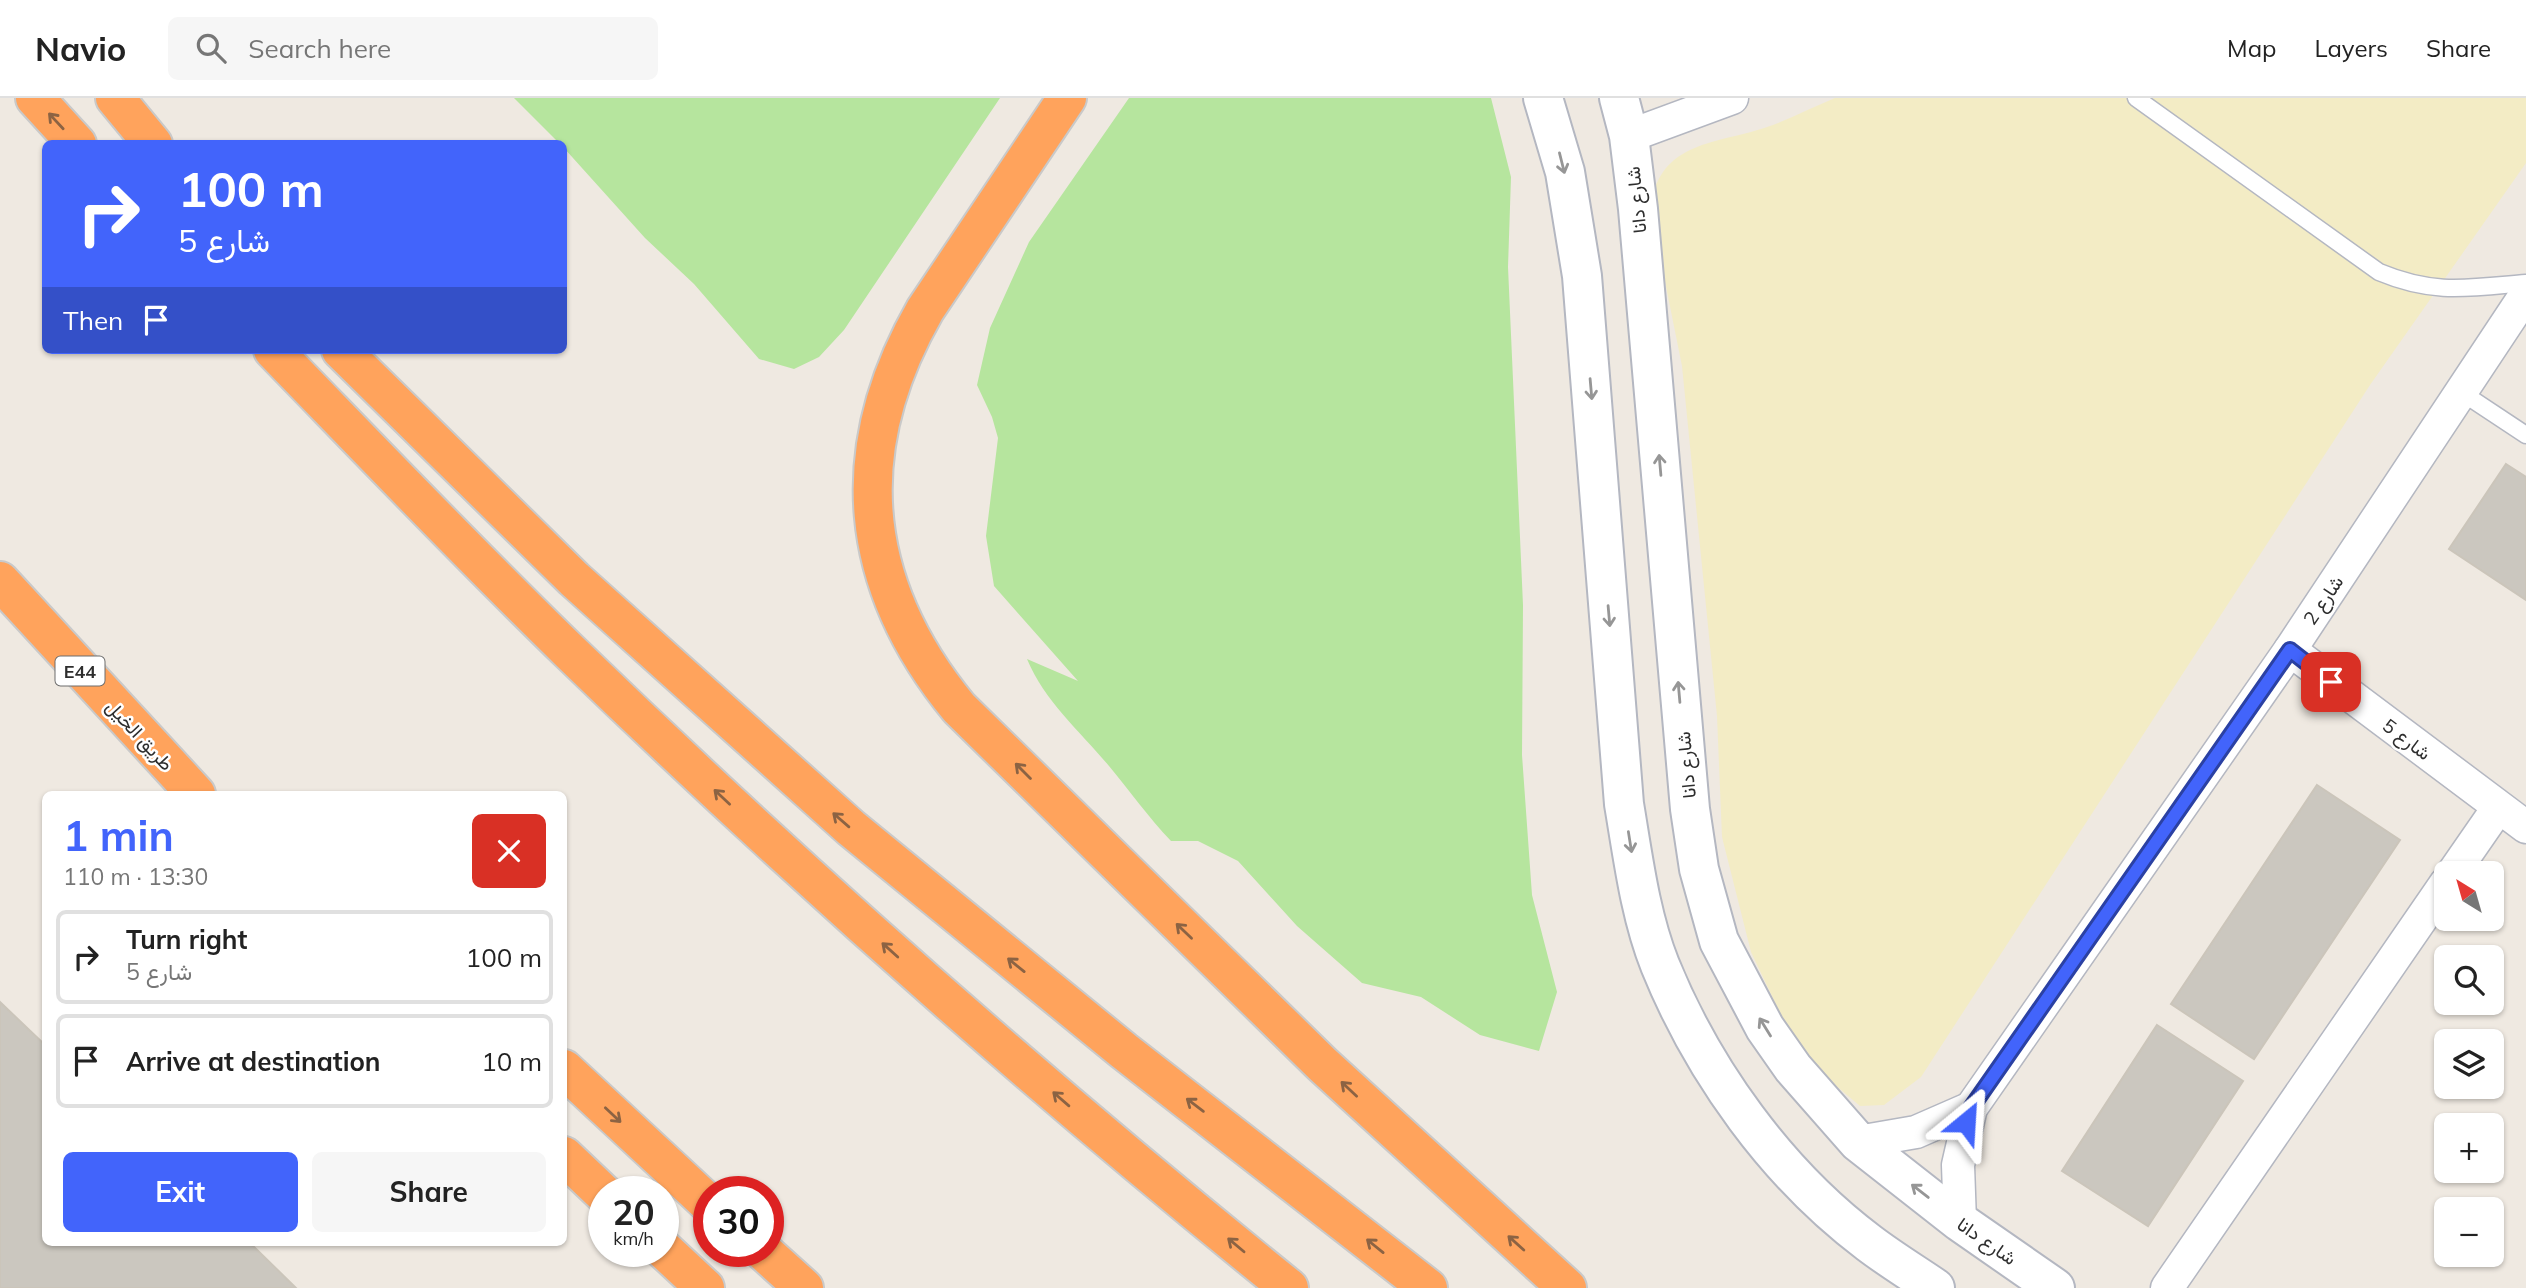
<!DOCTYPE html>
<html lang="en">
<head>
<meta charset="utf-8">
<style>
	:root { --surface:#fff; --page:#f6f6f6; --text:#222; --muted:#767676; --line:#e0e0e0; --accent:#4264fb }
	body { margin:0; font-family:Mulish,Vazirmatn,sans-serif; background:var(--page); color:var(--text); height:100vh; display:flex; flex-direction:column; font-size:26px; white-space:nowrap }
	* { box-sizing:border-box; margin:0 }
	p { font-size:23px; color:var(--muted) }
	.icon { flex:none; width:38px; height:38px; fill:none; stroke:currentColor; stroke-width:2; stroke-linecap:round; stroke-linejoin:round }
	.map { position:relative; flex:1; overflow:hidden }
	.details { position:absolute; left:42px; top:693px; width:525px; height:455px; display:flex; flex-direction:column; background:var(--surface); border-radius:10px; box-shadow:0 2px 5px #0004 }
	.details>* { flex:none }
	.hud { position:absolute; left:42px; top:42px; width:525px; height:214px; border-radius:10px; box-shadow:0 2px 5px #0004; background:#4264fb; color:#fff; overflow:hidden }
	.needle { width:46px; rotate:323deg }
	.fabs { position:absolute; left:2434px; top:763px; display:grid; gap:14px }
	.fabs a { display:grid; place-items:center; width:70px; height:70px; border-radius:10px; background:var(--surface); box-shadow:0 2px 5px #0004; font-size:35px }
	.speed { position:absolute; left:588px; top:1078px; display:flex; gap:14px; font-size:35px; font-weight:700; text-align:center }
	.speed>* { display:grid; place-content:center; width:91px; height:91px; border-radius:50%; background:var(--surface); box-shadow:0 2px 5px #0004; line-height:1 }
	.speed small { font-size:18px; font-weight:400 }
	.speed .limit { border:10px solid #d22; background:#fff; color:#111 }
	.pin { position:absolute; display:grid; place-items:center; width:60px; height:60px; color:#fff; margin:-30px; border-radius:14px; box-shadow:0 4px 10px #0006 }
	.me { position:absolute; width:77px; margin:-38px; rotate:27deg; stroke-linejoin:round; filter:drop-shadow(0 0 5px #0008) }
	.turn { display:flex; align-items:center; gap:24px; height:147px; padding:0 21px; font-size:32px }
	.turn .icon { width:91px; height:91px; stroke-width:2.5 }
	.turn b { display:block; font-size:49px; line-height:60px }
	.then { display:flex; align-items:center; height:66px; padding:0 21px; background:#0003; gap:14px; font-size:26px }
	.round { display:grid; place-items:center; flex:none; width:74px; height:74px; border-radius:10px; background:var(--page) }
	.head { display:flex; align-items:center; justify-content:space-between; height:119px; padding:0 21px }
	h1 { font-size:42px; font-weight:700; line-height:52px; color:var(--accent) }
	.button { display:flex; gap:14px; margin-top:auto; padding:14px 21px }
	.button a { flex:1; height:80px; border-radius:10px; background:var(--accent); color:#fff; font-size:28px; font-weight:700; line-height:80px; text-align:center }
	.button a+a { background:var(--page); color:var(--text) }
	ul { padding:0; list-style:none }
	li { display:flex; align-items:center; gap:21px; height:94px; margin:0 14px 10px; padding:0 7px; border:4px solid var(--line); border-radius:10px }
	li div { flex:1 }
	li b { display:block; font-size:26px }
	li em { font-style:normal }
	header { display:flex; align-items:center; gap:42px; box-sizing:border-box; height:98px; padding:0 35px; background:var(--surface); border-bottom:2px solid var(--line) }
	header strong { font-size:33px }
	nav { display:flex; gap:38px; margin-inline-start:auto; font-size:24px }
	.search { width:490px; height:63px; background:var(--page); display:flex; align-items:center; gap:18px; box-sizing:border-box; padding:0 24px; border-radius:10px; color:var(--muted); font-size:26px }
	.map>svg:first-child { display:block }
	.green { fill:#b6e59e }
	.sand { fill:#f3ecc5 }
	.building { fill:#cbc7bf; stroke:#cbc5ba; stroke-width:2 }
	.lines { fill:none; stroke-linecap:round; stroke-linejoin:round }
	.lane-casing { stroke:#b4b7c1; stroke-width:19 }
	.street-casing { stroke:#b4b7c1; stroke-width:35 }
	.secondary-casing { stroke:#b4b7c1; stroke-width:42 }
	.highway-casing { stroke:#c9c9c9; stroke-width:42 }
	.lane { stroke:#fff; stroke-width:16 }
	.street { stroke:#fff; stroke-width:32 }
	.secondary { stroke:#fff; stroke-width:38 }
	.highway { stroke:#ffa35c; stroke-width:38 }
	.oneway { stroke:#8c6343 }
	.oneway2 { stroke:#969696 }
	.route-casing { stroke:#2b41a3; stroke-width:18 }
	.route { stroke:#4264fb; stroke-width:12 }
	.labels { text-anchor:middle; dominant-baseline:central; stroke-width:5; stroke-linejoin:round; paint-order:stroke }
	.shield { fill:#fff; stroke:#6d6d6d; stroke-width:2 }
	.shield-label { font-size:18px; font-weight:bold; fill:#2e2e2e }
	.street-label { font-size:19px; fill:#2e2e2e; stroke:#fff }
</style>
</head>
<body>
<header>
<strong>Navio</strong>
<div class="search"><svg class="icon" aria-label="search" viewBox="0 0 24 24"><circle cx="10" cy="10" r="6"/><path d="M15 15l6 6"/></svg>Search here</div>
<nav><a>Map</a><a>Layers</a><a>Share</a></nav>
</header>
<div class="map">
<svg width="2526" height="1190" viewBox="0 0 2526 1190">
	<rect width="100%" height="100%" fill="#efe9e1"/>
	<g class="green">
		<polygon points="514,0 1000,0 844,232 819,259 794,271 759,261 694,186 645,140 564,50 564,46 559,45"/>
		<path d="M1129,0H1491L1511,79L1508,169L1523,507L1522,657L1532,797L1557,894L1539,953L1480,937L1421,899L1362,885L1297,828L1238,763L1198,743H1171C1148,719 1130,693 1109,668C1080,633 1045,604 1027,561L1078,583L994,488L986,438L998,340L992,319L977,287L990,230L1029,144Z"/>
	</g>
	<path class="sand" d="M1835,0H2526V65L2370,287L1921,979L1884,1007L1860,1008L1828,981L1789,934L1751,854L1722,739L1717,618L1682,268L1650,109C1661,41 1717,47 1770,28C1792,20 1813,9 1835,0Z"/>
	<g class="building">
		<polygon points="2506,366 2526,379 2526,502 2449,451"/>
		<polygon points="2317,687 2400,742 2254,961 2171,906"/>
		<polygon points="0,904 46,948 46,1144 249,1144 296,1190 0,1190"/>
		<polygon points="2157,927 2243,983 2148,1128 2062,1073"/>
	</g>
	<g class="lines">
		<g class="lane-casing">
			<g id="lane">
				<path d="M2136,0L2379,174C2434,197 2468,190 2526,185"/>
				<polyline points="2461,294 2526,337"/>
			</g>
		</g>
		<g class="street-casing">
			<g id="street">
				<polyline points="1629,38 1732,0"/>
				<polyline points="2290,552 2526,729"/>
				<polyline points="2453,775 2498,710"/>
				<polyline points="1858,1044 1916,1034 1971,1010"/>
				<polyline points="1960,1124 1958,1067 1971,1010 2290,552 2526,196"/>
				<polyline points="2167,1190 2446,785"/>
			</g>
		</g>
		<g class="secondary-casing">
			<g id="secondary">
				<path d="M1543,0L1565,74L1582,178L1624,706C1633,759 1640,817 1660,867C1703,973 1777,1076 1869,1145C1890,1161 1913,1175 1935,1190"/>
				<polyline points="1619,0 1629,38 1638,111 1690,711 1699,771 1719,843 1765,930 1793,970 1858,1044 1960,1124 2055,1190"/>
			</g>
		</g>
		<g class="highway-casing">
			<g id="highway">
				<polyline points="35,0 77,46"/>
				<polyline points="115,0 153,46"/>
				<path d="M1067,0L925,212C845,352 857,486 959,610L1322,966L1567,1190"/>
				<path d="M273,252C371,353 469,456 570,554C800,777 1040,989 1289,1190"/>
				<polyline points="341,252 574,481 851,730 1124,953 1428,1190"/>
				<polyline points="0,483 196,696"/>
				<polyline points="564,971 709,1106"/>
				<polyline points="564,1058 604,1096"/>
				<polyline points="663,1151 705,1190"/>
				<polyline points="763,1153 804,1190"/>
			</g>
		</g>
		<use href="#lane" class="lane"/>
		<use href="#street" class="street"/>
		<use href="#secondary" class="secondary"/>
		<use href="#highway" class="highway"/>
	</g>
	<defs><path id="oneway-shaft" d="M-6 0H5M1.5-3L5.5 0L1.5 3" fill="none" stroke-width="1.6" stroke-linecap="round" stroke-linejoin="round" transform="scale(1.75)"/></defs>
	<g class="oneway">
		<use href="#oneway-shaft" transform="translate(56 23) rotate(-133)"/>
		<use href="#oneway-shaft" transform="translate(1023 673) rotate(-135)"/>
		<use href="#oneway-shaft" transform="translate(722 699) rotate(-137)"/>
		<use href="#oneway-shaft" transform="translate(841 722) rotate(-139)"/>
		<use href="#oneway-shaft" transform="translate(1184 833) rotate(-136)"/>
		<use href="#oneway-shaft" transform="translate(890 852) rotate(-138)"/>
		<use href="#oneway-shaft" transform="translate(1016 867) rotate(-141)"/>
		<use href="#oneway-shaft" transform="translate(1349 991) rotate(-137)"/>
		<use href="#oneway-shaft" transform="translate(1061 1001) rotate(-139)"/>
		<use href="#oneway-shaft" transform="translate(1195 1007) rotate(-143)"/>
		<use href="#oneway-shaft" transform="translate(613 1017) rotate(43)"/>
		<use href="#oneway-shaft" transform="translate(1516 1145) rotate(-138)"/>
		<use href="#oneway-shaft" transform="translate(1236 1147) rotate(-140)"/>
		<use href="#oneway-shaft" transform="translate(1375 1148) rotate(-141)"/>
	</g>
	<g class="oneway2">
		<use href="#oneway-shaft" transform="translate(1562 65) rotate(76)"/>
		<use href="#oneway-shaft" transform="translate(1591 291) rotate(85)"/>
		<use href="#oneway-shaft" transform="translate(1660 367) rotate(-95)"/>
		<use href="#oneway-shaft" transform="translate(1609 518) rotate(85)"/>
		<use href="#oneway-shaft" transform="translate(1679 594) rotate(-95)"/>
		<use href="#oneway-shaft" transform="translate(1630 744) rotate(81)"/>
		<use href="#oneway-shaft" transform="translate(1765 929) rotate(-122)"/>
		<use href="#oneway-shaft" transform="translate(1920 1093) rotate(-142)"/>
	</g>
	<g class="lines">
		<g class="route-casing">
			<polyline id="route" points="1966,1024 1971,1010 2290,552 2331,584"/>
		</g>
		<use href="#route" class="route"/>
	</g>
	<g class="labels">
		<rect class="shield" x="55.5" y="558.5" width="49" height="29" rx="5"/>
		<g class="shield-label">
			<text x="80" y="573">E44</text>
		</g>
		<g class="street-label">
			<text transform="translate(1636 102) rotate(-96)">شارع دانا</text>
			<text transform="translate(2323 502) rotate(-56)">شارع 2</text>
			<text transform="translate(140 637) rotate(47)">طريق الخيل</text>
			<text transform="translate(2407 641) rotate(37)">شارع 5</text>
			<text transform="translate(1686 667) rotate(-95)">شارع دانا</text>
			<text transform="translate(1987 1143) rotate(35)">شارع دانا</text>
		</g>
	</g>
</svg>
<div class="fabs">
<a><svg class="needle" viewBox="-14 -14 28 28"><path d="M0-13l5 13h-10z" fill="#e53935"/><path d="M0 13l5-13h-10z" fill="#767676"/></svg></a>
<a><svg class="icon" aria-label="search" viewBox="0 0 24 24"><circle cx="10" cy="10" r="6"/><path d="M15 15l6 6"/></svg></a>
<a><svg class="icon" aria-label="layers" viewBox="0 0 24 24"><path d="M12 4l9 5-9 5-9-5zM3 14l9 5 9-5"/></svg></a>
<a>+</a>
<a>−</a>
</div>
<div class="speed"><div>20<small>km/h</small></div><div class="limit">30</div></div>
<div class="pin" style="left:2331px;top:584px;background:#d93025"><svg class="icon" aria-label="arrive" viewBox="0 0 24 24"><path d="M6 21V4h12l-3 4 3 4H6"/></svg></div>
<svg class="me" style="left:1966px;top:1024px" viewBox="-20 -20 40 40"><path d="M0-17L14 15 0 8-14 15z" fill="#4264fb" stroke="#fff" stroke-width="4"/></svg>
<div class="hud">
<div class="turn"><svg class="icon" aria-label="right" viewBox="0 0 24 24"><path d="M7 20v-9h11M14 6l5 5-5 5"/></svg><div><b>100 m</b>شارع 5</div></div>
<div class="then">Then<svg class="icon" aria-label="arrive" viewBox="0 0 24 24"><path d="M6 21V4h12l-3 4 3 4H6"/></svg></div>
</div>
<section class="details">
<div class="head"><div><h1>1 min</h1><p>110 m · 13:30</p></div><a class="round" style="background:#d93025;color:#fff"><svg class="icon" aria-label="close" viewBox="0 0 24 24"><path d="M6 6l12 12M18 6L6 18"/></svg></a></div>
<ul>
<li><svg class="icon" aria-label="right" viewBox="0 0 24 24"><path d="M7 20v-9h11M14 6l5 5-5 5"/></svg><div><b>Turn right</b><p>شارع 5</p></div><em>100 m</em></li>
<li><svg class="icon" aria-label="arrive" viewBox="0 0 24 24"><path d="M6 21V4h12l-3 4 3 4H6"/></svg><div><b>Arrive at destination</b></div><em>10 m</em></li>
</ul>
<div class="button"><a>Exit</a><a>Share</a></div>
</section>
</div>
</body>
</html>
